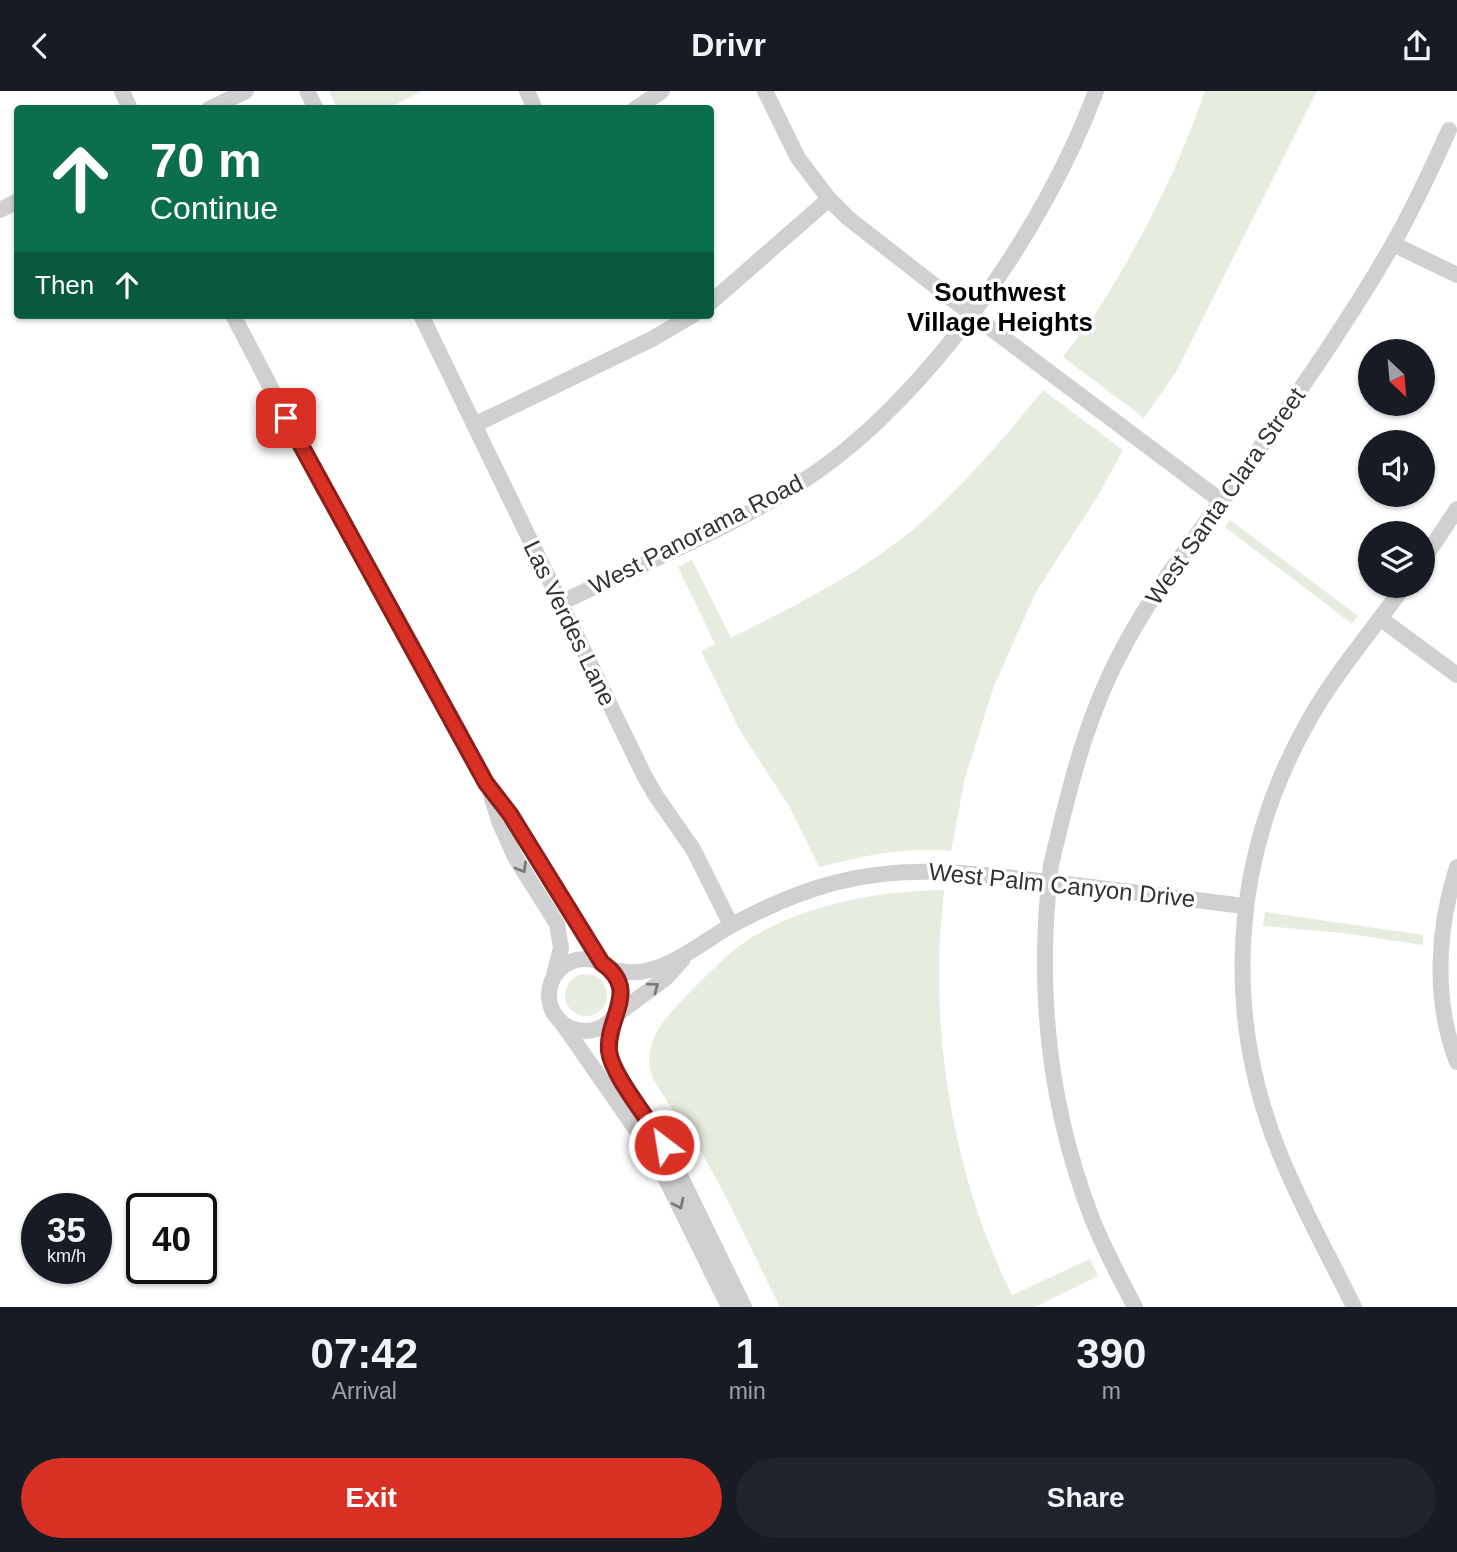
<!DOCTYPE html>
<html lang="en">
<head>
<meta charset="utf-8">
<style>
	:root { --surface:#171b24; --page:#20242c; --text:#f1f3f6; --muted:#9ea1a6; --accent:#d93025 }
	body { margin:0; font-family:Arial,sans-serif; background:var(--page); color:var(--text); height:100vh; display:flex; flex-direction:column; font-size:26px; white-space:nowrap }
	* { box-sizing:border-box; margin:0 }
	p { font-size:23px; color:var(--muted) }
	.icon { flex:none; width:38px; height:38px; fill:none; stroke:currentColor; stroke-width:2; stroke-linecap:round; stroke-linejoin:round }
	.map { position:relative; height:1216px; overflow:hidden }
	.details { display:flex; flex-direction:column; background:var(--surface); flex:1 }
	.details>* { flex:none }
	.hud { position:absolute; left:14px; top:14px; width:700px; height:214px; border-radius:7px; box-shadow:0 2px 5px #0004; background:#0b6e4f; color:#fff; overflow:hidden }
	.needle { width:46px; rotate:154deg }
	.fabs { position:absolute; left:1358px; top:248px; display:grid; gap:14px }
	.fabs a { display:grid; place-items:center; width:77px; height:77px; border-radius:50%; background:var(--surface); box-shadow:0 2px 5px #0004; font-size:35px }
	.speed { position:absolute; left:21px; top:1102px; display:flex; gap:14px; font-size:35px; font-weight:700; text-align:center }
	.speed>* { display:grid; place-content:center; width:91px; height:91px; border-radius:50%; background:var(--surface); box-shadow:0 2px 5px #0004; line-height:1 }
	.speed small { font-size:18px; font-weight:400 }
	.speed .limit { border:4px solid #111; border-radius:10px; background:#fff; color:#111 }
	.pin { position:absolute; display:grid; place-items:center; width:60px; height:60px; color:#fff; margin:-30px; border-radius:14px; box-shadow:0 4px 10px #0006 }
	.me { position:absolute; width:77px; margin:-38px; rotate:329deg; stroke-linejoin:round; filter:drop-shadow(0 0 5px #0008) }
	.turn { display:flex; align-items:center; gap:24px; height:147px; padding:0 21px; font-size:32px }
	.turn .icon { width:91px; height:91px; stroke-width:2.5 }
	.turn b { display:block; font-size:49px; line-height:60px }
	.then { display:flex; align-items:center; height:66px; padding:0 21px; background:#0003; gap:14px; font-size:26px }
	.eta { display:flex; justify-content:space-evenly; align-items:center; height:119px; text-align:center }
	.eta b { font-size:42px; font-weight:700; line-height:49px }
	.action { display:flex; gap:14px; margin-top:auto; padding:14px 21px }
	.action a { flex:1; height:80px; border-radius:42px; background:var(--accent); color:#fff; font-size:28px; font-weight:700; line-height:80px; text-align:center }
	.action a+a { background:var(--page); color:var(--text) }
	header { display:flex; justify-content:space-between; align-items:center; height:91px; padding:0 21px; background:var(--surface); font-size:32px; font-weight:700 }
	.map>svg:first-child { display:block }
	.green { fill:#e6ecdf }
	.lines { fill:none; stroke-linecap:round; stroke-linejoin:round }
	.minor { stroke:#d0d0d0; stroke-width:16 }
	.oneway { stroke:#7a7a7a }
	.route-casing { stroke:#8d1f18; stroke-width:18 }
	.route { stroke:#d93025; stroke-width:12 }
	.labels { text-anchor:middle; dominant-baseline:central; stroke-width:7; stroke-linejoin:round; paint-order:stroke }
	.street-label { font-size:24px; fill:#333; stroke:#fff }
	.neighbourhood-label { font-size:26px; font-weight:bold; fill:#000; stroke:#fff }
</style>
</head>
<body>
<header><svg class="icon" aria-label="back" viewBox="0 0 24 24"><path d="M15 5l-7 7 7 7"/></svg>Drivr<svg class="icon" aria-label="share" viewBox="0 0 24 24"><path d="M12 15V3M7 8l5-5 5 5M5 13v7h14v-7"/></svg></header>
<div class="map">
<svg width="1457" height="1216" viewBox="0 0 1457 1216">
	<rect width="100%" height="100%" fill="#fff"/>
	<g class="green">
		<polygon points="329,0 423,0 388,17 337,18"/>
		<path d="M1205,0H1317L1176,281L1144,327L1063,266C1077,247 1092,229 1104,209C1145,144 1180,72 1205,0Z"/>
		<path d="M1043,299L1123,359L1099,403L1036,501L994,595L965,687L951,760C905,755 864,765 819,776L789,715L739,638L701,560L715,553L678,476L692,469L731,547C802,511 876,475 935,419C974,382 1009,341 1043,299Z"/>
		<polygon points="1230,429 1358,525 1352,533 1225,436"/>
		<path d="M944,799C942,824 939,849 939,874C938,987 962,1103 1012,1204L1090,1168L1098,1185L1035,1216H780C754,1165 731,1113 703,1064C692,1043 653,996 650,978C645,948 667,924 686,905C707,884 729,860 754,845C811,812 879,800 944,799Z"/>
		<polygon points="1265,821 1423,844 1423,854 1343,842 1263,835"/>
		<circle cx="586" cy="904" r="21"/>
	</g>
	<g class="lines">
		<g class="minor">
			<polyline points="122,0 130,18"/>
			<polyline points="307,0 316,18"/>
			<polyline points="527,0 535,18"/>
			<polyline points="765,0 798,67 829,108 848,127 957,212 1221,410"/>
			<polyline points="209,18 246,0"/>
			<polyline points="635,18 662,0"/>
			<polyline points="0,119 18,110"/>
			<polyline points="1393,153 1457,184"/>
			<polyline points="710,212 829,108"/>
			<polyline points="233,224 325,401 410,550 487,692 510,723 602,872"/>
			<polyline points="421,224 644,684 656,705 693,758 731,834"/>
			<polyline points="474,334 652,248 693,224"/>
			<polyline points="1423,469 1457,418"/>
			<path d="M560,512C640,474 732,437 806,388C928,308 1046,136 1096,0"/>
			<polyline points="1381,528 1457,584"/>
			<polyline points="491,704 499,730 515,766 557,833 561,857 554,884"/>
			<path d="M1457,776C1437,838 1433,909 1457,971"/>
			<circle cx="585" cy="904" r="36"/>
			<path d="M609,877C655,895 697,853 734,833C764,817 794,803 827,794C906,771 979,783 1059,792C1121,800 1183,807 1244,815"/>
			<polyline points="616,924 667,886 683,868"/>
			<polyline points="613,927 609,962 613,975 653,1036 674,1072 744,1216"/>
			<polyline points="562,932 655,1066 729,1216"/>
			<path d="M1135,1216C1120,1188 1105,1159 1093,1130C1048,1015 1036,896 1051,774C1068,702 1085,630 1120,563C1156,493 1205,434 1251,370C1300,299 1350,228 1393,153C1414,116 1432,77 1449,39"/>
			<path d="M1354,1216C1330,1167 1303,1119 1282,1068C1221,923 1231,766 1309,629C1336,581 1372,540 1404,495"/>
		</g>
	</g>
	<defs><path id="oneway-chevron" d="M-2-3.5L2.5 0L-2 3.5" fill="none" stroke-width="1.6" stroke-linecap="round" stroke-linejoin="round" transform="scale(1.75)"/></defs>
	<g class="oneway">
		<use href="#oneway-chevron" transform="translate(522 777) rotate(60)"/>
		<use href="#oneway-chevron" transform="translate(654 896) rotate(-37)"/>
		<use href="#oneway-chevron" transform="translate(679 1113) rotate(64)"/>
	</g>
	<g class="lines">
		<g class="route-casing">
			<path id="route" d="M286,327L486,692L510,723L602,872C641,899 606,926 609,960C612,985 650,1029 664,1054"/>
		</g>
		<use href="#route" class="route"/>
	</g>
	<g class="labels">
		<g class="street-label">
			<text transform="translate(1225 405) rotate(-55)">West Santa Clara Street</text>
			<text transform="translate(696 443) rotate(-27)">West Panorama Road</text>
			<text transform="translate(570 532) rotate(64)">Las Verdes Lane</text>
			<text transform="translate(1062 794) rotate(6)">West Palm Canyon Drive</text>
		</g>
		<g class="neighbourhood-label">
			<text x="1000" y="201">Southwest<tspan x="1000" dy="30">Village Heights</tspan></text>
		</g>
	</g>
</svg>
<div class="fabs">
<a><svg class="needle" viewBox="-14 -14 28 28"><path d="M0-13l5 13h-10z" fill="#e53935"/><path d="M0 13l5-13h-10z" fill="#9ea1a6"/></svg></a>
<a><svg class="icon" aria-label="sound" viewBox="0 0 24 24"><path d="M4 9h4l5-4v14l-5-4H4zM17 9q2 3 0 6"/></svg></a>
<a><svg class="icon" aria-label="layers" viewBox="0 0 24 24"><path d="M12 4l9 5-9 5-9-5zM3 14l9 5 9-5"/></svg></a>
</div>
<div class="speed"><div>35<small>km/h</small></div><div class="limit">40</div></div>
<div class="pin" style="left:286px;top:327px;background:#d93025"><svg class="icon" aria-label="arrive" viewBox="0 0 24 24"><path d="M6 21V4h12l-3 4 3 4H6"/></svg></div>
<svg class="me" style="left:664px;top:1054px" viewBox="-20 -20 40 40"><circle r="17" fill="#d93025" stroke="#fff" stroke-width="3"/><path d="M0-11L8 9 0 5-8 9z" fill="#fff"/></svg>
<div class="hud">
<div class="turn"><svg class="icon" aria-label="ahead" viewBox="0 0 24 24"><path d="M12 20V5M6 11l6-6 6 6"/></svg><div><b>70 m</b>Continue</div></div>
<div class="then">Then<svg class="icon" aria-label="ahead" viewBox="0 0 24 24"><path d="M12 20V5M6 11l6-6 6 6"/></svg></div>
</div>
</div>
<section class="details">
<div class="eta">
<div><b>07:42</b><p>Arrival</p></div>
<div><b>1</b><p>min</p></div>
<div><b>390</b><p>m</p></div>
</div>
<div class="action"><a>Exit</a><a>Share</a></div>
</section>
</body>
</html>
